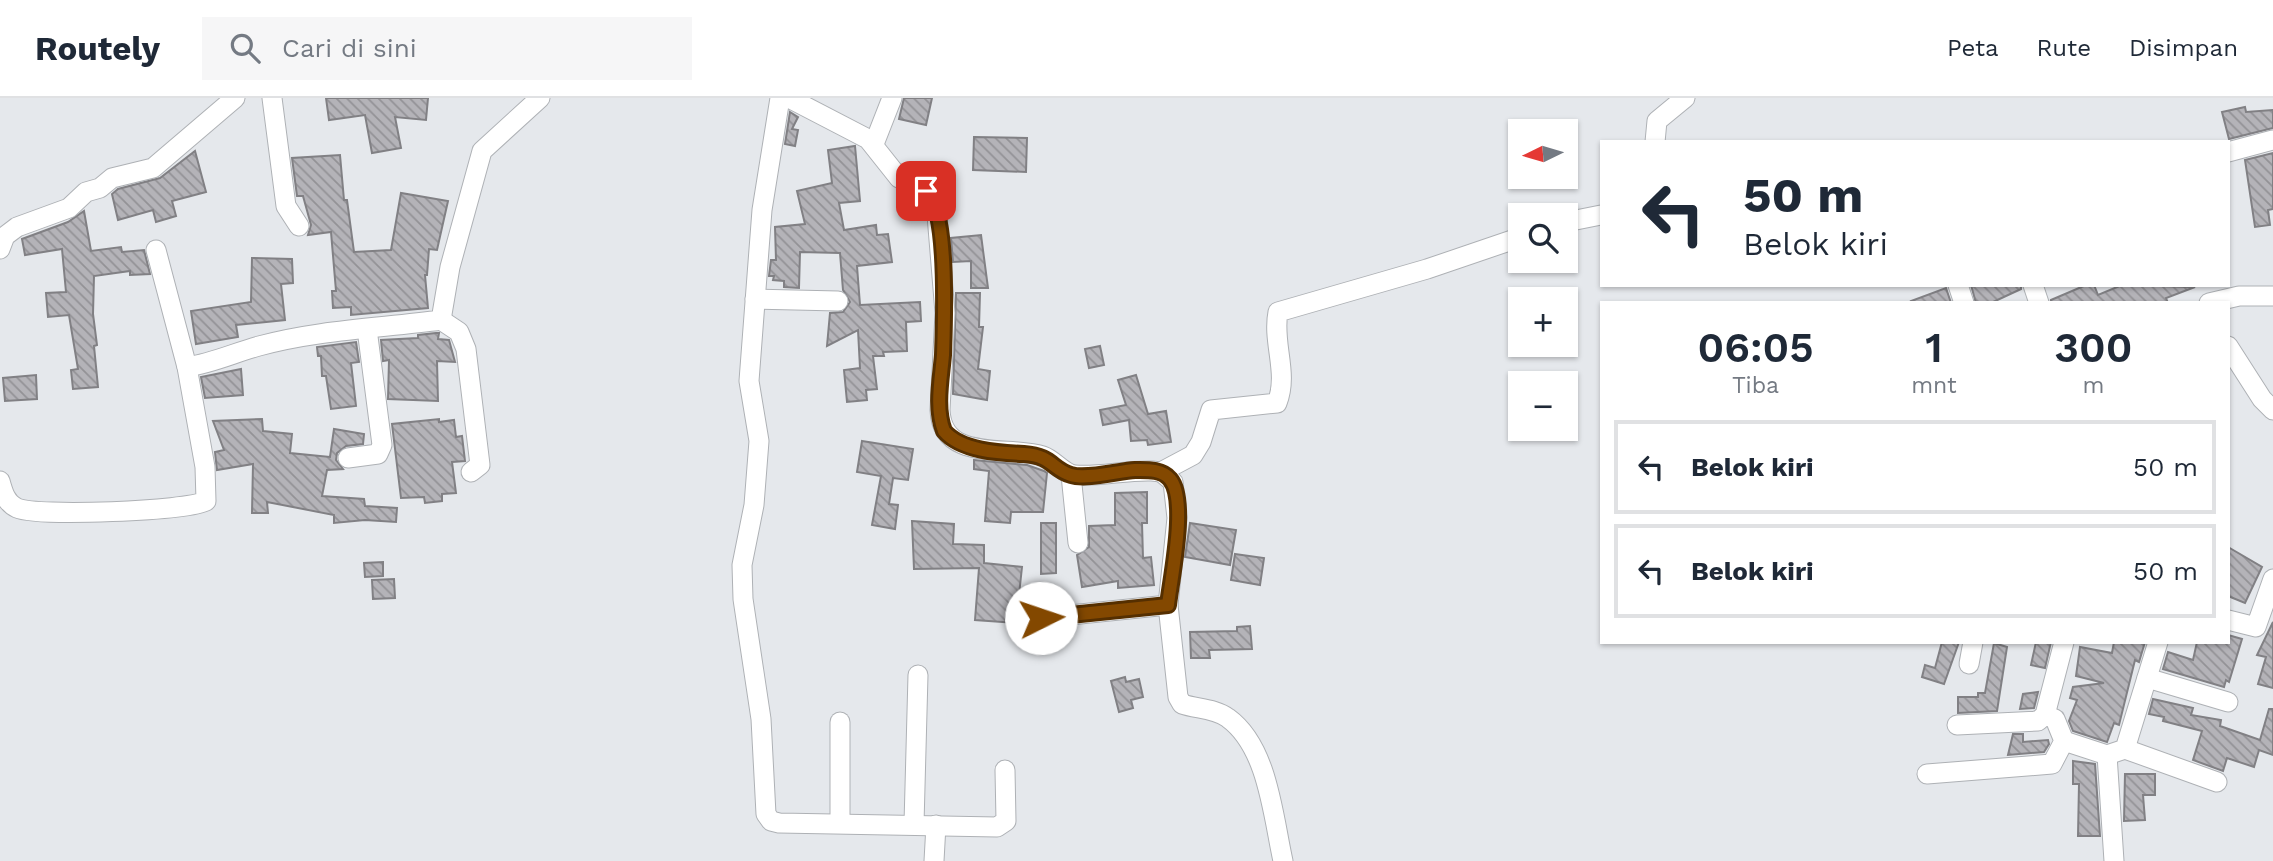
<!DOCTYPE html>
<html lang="id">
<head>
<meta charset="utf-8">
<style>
	:root { --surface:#fff; --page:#f6f6f7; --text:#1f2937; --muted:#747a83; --line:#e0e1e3 }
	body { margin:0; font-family:"Work Sans",sans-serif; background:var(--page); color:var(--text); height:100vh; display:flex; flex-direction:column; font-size:26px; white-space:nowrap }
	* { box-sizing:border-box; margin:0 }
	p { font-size:23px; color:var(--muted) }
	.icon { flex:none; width:38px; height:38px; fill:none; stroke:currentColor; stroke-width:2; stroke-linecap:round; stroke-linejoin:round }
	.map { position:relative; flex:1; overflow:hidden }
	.side { position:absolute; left:1600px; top:203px; width:630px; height:343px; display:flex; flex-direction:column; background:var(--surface); border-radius:0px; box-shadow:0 2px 5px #0004 }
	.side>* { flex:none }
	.hud { position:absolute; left:1600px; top:42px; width:630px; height:147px; border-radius:0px; box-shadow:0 2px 5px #0004; background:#fff; color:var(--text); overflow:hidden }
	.needle { width:46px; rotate:265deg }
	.buttons { position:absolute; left:1508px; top:21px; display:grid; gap:14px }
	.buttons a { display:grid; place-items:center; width:70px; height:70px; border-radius:0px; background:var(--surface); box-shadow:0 2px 5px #0004; font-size:35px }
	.pin { position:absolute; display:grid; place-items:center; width:60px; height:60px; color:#fff; margin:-30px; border-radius:14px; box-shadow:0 4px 10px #0006 }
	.me { position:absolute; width:77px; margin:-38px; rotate:86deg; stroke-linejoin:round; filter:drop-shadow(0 0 5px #0008) }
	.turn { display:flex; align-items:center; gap:24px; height:147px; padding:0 28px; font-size:32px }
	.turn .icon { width:91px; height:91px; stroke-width:2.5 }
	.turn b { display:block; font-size:49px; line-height:60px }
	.eta { display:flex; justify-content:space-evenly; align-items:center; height:119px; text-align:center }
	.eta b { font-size:42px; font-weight:600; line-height:49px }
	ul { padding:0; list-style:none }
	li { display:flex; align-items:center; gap:21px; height:94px; margin:0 14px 10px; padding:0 14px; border:4px solid var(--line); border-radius:0px }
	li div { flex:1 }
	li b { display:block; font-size:26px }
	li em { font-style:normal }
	header { display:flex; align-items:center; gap:42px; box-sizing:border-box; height:98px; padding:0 35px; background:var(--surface); border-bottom:2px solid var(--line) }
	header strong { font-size:33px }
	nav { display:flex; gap:38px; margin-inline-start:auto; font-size:24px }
	.search { width:490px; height:63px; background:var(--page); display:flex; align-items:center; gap:18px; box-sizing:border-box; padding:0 24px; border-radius:0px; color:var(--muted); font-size:26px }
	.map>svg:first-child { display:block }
	.building { fill:url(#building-back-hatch); stroke:#818084; stroke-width:2 }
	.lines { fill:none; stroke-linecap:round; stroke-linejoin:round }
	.minor-casing { stroke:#aeb1b5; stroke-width:21 }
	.minor { stroke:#fff; stroke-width:19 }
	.route-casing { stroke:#552f00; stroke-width:18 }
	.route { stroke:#834800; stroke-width:12 }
</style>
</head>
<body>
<header>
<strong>Routely</strong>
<div class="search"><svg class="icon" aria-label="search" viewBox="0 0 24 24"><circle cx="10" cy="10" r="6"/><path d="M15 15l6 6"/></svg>Cari di sini</div>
<nav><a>Peta</a><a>Rute</a><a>Disimpan</a></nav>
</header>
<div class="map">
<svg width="2273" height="763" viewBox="0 0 2273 763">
	<defs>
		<pattern id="building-back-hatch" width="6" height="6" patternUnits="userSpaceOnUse" patternTransform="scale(1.75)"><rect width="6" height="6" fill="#b4b3b8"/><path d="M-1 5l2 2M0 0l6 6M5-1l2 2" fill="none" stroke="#939296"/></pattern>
	</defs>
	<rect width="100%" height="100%" fill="#e5e8ec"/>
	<g class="building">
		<polygon points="326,0 428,0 426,22 395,19 401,50 372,55 365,17 329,22"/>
		<polygon points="904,0 932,0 926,27 899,21"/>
		<polygon points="2245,9 2246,14 2273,12 2273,30 2229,41 2222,14"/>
		<polygon points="790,14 798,19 792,31 798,32 795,48 785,46"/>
		<polygon points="974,39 1027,40 1026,74 973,72"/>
		<polygon points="855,48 860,103 839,105 844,132 876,127 877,137 888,136 892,164 857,168 860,207 920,204 921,223 906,224 907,253 883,254 884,258 873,258 877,291 866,292 867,302 847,304 844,272 860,270 858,232 827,248 830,215 843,214 850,204 843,192 840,155 800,154 799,190 784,189 784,183 773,182 774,178 769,178 771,162 776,162 775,129 805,126 797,93 832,85 828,52"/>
		<polygon points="195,53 206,94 172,103 176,118 156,124 153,112 118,122 112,96 118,91 160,80"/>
		<polygon points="2273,55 2273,111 2268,112 2270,127 2255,129 2245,62"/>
		<polygon points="340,57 344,102 347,102 354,154 391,152 401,95 448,103 437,152 429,151 427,177 425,177 428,210 351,217 351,209 333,210 332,193 336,193 331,134 308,137 311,127 303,98 297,98 292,60"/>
		<polygon points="84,113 91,153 121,149 122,154 144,152 150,176 130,177 130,173 94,178 93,216 97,247 94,248 98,289 73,291 71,272 78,271 69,217 48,219 46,195 66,194 62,151 25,157 22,141 68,124"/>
		<polygon points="981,137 988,190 971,190 971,163 953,164 951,140"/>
		<polygon points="252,160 292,161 293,185 281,186 285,222 236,227 238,239 196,246 191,213 251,204"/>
		<polygon points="1971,187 2021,187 2021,191 1991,205 1976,205"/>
		<polygon points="2086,187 2094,187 2098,197 2122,187 2195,189 2166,200 2168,205 2051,205 2051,202"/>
		<polygon points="1946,190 1951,205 1912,205 1911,203"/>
		<polygon points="956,195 980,195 979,229 983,229 978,271 990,273 987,302 953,296"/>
		<polygon points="436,235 439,235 438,241 449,242 455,264 437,263 438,303 388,301 389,262 383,263 381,242 418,240 418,237"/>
		<polygon points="356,244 359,264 351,265 356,308 331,311 326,278 322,278 321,258 318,258 317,249"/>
		<polygon points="1100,248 1104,267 1089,270 1085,251"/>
		<polygon points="241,271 243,297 205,300 201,279"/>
		<polygon points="36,277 37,301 5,303 3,280"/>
		<polygon points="1136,277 1148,316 1166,313 1171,344 1148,347 1147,342 1131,343 1129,322 1103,327 1100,312 1126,307 1118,282"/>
		<polygon points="262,321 263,333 292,336 290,355 330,359 334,331 364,336 363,346 346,348 337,355 336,362 343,371 327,372 322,398 364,401 365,408 397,410 396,424 365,422 334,425 334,417 267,404 268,415 252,415 253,366 217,372 215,354 224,352 213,323"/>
		<polygon points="439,321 439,324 454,322 456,339 462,338 465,363 452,364 456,395 442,396 442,403 425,405 424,399 401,400 392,326"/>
		<polygon points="862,343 913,351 908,382 893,380 889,406 898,407 895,431 872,427 881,378 857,374"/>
		<polygon points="974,362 1027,367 1044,373 1047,375 1043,414 1011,414 1010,425 985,423 989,373 974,371"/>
		<polygon points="1147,394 1147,425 1142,425 1143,460 1151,459 1154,487 1118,490 1118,483 1082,489 1077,457 1089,449 1089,428 1115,427 1115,395"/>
		<polygon points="912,423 954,426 953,446 984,447 984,465 1022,469 1016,525 975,522 979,470 914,471"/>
		<polygon points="1041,425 1056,425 1056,475 1041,476"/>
		<polygon points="1190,425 1236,432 1230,467 1185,459"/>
		<polygon points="2228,449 2262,469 2245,505 2228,498"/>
		<polygon points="1235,456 1264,460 1260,487 1231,482"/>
		<polygon points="383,464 383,478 365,479 364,465"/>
		<polygon points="394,481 395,500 373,501 372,482"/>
		<polygon points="2273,524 2273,590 2258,586 2266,559 2257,557"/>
		<polygon points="1020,525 1045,532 1044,546 1018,544"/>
		<polygon points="1250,528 1252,551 1209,552 1210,560 1191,560 1190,534 1237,533 1237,529"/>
		<polygon points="2228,537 2242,541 2229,584 2226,582 2224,589 2163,571 2168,554 2193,562 2197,544 2228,544"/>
		<polygon points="1942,544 1959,544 1944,586 1922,579 1925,567 1935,570"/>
		<polygon points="2036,544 2051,544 2045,570 2031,567"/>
		<polygon points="2114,544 2145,544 2139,564 2135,562 2119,627 2114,625 2107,644 2073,633 2069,623 2077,602 2070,600 2073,589 2104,585 2076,578 2080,549 2112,555"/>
		<polygon points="1994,545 2007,549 1997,613 1958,615 1958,599 1978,599 1978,595 1985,595"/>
		<polygon points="1125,579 1126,584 1139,581 1143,599 1131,602 1133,610 1119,614 1111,583"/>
		<polygon points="2038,594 2034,610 2020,611 2023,596"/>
		<polygon points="2153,601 2193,610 2191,617 2221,622 2220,628 2260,642 2269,611 2273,611 2273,657 2259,652 2254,669 2227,660 2223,673 2193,662 2202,633 2163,623 2164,619 2149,616"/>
		<polygon points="2013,636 2023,636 2023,644 2048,642 2049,646 2044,654 2008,657"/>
		<polygon points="2073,663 2095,666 2100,738 2078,738 2079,686 2073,686"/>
		<polygon points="2125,676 2155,676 2155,697 2143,697 2145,722 2124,723"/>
	</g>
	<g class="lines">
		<g class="minor-casing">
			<g id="minor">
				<polyline points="272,0 286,108 299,128"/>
				<polyline points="780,0 762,112 749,283 759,343 754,407 742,467 743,501 761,621 766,716 771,723 779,725 997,729 1006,723 1005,672"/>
				<path d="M789,0L868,41L899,80L926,93L936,105L945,215L940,312C942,365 1009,347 1043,358C1055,362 1063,376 1075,377C1100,379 1126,372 1152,373L1161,374L1173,384L1177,420L1168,507L1178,599L1182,606C1196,611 1215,610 1228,620C1268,649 1273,718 1283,763"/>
				<polyline points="1655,44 1657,23 1685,0"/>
				<polyline points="874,46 892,0"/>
				<polyline points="2228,54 2273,42"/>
				<polyline points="1566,124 1601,117"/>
				<polyline points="0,151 5,138 17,129 69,110 86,94 100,90 112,80 153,70 235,0"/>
				<polyline points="1958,187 1964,205"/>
				<polyline points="2033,187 2039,205"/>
				<polyline points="755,201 838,203"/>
				<polyline points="2209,205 2239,198 2273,198"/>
				<polyline points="441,222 459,234 466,251 480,367 471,374"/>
				<polyline points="2228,248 2262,301 2273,312"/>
				<path d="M187,269C213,265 234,255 259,248C317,232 381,230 441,222L450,169L482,53L540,0"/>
				<polyline points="348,360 378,356 382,347 367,231"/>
				<path d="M1161,374L1193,357L1201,344L1211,312L1277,305C1289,275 1272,245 1278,214L1427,171L1521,139"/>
				<polyline points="1071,377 1078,445"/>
				<path d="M0,383C3,394 6,405 17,410C37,419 187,413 206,403L205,369L187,269L156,152"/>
				<polyline points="1041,520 1168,507"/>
				<polyline points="2228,522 2256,529 2273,481"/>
				<polyline points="1969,566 1973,544"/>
				<polyline points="2147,580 2228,604"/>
				<polyline points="840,624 840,724"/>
				<polyline points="1957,627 2038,623 2045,617 2064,544"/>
				<polyline points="2064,643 2107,657"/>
				<polyline points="2125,651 2217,684"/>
				<polyline points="1927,676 2052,666 2064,643 2055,621 2045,617"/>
				<polyline points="914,726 918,577"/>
				<polyline points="934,763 936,727"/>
				<polyline points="2114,763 2107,657 2125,651 2158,544"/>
			</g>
		</g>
		<use href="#minor" class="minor"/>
	</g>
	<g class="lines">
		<g class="route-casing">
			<path id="route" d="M926,93C949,112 944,226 943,257C941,281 935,310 944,333C961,353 999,355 1024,356C1053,358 1051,371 1071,377C1086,382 1119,373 1135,372C1147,372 1162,371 1170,381C1188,402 1171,480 1168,507L1041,520"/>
		</g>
		<use href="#route" class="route"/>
	</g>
</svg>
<div class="buttons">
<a><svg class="needle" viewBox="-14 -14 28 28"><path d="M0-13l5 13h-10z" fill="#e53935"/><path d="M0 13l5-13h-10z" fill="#747a83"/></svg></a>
<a><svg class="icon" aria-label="search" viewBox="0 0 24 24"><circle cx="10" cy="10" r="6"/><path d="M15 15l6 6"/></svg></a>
<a>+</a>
<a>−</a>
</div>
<div class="pin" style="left:926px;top:93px;background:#d93025"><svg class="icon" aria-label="arrive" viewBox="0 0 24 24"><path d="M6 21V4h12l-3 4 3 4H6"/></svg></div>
<svg class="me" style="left:1041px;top:520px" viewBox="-20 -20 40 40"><circle r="19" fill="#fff"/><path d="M0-13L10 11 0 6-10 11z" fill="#834800"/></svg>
<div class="hud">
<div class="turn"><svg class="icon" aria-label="left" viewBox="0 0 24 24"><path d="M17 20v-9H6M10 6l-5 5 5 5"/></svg><div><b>50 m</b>Belok kiri</div></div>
</div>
<section class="side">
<div class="eta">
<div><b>06:05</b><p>Tiba</p></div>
<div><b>1</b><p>mnt</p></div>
<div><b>300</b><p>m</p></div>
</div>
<ul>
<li><svg class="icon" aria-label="left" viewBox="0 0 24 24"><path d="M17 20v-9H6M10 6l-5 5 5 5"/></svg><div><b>Belok kiri</b></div><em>50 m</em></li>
<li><svg class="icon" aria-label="left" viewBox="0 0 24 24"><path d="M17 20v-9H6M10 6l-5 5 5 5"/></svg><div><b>Belok kiri</b></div><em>50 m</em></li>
</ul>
</section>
</div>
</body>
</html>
